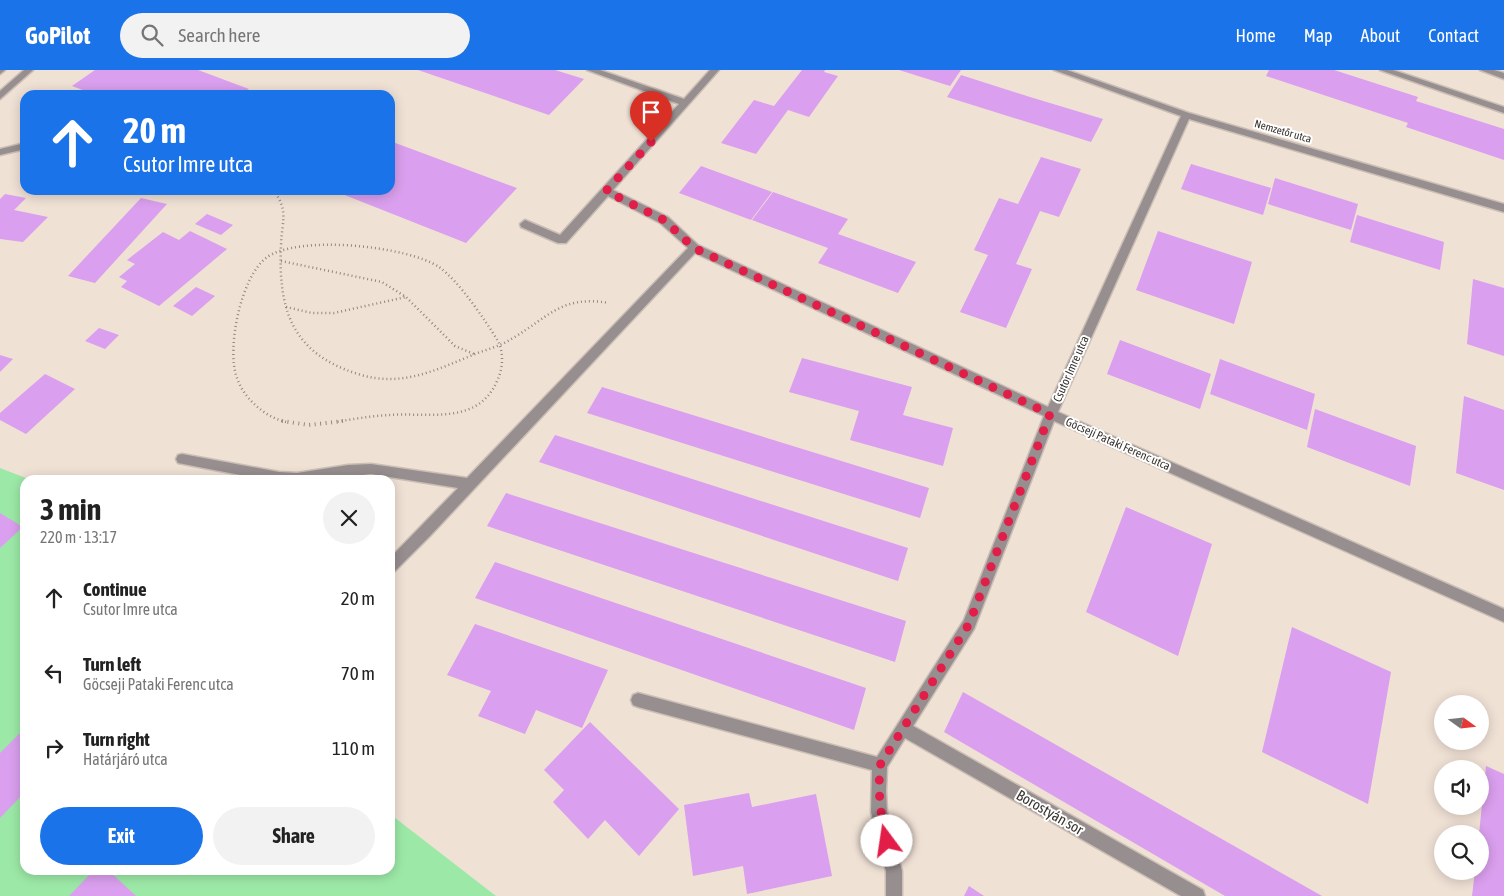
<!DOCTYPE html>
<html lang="en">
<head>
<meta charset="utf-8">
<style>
	:root { --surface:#fff; --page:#f2f2f2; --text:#222; --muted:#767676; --accent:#1a73e8 }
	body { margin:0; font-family:"Asap Condensed",sans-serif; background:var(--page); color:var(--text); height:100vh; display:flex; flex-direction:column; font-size:19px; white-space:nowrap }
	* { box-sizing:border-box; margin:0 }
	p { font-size:16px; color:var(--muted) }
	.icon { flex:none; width:28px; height:28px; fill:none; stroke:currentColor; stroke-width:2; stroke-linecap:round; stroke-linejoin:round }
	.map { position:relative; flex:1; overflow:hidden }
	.side { position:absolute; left:20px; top:405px; width:375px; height:400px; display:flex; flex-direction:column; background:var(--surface); border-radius:15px; box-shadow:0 2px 12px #0003 }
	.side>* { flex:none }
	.hud { position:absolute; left:20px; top:20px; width:375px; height:105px; border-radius:15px; box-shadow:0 2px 12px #0003; background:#1a73e8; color:#fff; overflow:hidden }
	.needle { width:32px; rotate:105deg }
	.buttons { position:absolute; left:1434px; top:625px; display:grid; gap:10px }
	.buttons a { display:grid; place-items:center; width:55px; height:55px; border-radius:50%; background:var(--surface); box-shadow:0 2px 12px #0003; font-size:25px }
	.pin { position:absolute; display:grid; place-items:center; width:42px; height:42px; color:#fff; margin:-51px -21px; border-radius:50% 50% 50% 0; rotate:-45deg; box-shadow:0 0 5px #0007 }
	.pin .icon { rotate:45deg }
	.me { position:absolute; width:55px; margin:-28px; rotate:346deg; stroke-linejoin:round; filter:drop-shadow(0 0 4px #0008) }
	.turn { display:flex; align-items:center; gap:18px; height:105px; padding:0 20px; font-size:22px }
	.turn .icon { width:65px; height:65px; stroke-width:2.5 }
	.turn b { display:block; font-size:35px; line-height:42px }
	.round { display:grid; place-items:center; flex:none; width:52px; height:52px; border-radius:26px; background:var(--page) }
	.head { display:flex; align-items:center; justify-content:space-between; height:85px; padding:0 20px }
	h1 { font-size:30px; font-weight:700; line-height:38px }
	.button { display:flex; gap:10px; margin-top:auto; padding:10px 20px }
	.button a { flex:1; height:58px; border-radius:30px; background:var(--accent); color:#fff; font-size:20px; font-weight:700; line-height:58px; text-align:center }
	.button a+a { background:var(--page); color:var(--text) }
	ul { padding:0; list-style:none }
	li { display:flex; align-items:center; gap:15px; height:75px; padding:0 20px }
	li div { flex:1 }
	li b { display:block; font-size:19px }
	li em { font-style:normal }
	header { display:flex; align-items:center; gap:30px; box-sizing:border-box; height:70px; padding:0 25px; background:var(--accent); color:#fff }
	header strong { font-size:24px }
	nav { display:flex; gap:28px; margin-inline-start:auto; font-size:18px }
	.search { width:350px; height:45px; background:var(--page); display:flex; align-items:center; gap:12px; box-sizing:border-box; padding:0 18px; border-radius:28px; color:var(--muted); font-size:19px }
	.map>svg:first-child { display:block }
	.green { fill:#9ce9a7 }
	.building { fill:#da9fee }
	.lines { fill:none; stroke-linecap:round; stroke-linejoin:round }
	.minor-casing { stroke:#cbbeb4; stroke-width:3 }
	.path-far1 { stroke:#92887f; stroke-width:2.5; stroke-dasharray:1 3; stroke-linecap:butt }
	.path { stroke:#92887f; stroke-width:4; stroke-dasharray:1 4.5; stroke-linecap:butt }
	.minor { fill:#968e8f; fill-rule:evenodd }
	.route { stroke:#e11d48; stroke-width:9; stroke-dasharray:0 16.2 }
	.labels { text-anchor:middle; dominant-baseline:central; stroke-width:4; stroke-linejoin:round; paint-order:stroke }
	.far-street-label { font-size:11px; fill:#39342f; stroke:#fff }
	.street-label { font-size:12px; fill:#39342f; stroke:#fff }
	.near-street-label { font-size:15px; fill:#39342f; stroke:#fff }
</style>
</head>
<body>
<header>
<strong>GoPilot</strong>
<div class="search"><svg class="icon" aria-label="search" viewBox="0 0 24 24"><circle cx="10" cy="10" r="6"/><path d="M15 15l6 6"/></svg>Search here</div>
<nav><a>Home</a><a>Map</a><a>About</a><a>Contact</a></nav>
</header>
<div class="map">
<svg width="1504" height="826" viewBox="0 0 1504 826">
	<rect width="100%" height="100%" fill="#f0e1d5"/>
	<polygon class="green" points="0,398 31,410 25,410 25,800 390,800 390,744 496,826 0,826"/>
	<g class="building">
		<polygon points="95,0 198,0 249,19 240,25 96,25 72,16"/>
		<polygon points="418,0 555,0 584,9 549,45"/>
		<polygon points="802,0 825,0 824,2 838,6 809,47 788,40 756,84 721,73 754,30 774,36"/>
		<polygon points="899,0 961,0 950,16"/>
		<polygon points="1269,0 1334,0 1418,27 1416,31 1504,59 1504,90 1406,57 1408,53 1266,6"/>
		<polygon points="961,5 1030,27 1103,49 1091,72 947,27"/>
		<polygon points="390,71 517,118 466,173 332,120 390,120"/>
		<polygon points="1041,87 1081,99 1059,147 1040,141 1016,194 1032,199 1006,258 960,242 988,185 974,180 999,128 1018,134"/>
		<polygon points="1191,94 1271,118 1263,145 1181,119"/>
		<polygon points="701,96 772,122 751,150 679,123"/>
		<polygon points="1275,108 1358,134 1351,160 1268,134"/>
		<polygon points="773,122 848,149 838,164 916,192 898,223 818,193 828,178 752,150"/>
		<polygon points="5,124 26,128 14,140 48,147 23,172 0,169 0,129"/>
		<polygon points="141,128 167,134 95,213 68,206"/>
		<polygon points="207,144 233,155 221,165 195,154"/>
		<polygon points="1357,145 1444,172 1440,200 1350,172"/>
		<polygon points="190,161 227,179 159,236 121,217 127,211 119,207 135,194 127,190 163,162 179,170"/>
		<polygon points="1158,161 1252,192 1234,254 1136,220"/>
		<polygon points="1473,209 1504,218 1504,286 1467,274"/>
		<polygon points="196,217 215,226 192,246 173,236"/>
		<polygon points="99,258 119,265 105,279 85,271"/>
		<polygon points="1120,270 1211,304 1200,339 1107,304"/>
		<polygon points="0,285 13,289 0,302"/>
		<polygon points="802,288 912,317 903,345 953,358 943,396 850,370 859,341 789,322"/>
		<polygon points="1220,289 1315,324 1307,360 1210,324"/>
		<polygon points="45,304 75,319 26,364 0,350 0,343"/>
		<polygon points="602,317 929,418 920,448 587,343"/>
		<polygon points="1464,326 1504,340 1504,420 1456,403"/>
		<polygon points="1315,339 1416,376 1410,416 1307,377"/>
		<polygon points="555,365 908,478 898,511 539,392"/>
		<polygon points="506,423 906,551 895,592 487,456"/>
		<polygon points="1126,437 1212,474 1178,586 1086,542"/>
		<polygon points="0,443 23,457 0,478"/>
		<polygon points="495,492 866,618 854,660 475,528"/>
		<polygon points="475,554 608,600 582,658 536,640 525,664 478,646 491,621 447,605"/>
		<polygon points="1292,557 1391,602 1368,734 1262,682"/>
		<polygon points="963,622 1322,826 1225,826 944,662"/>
		<polygon points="590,652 679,739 639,786 605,750 588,769 553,732 564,720 544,700"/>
		<polygon points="25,658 25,722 0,748 0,683"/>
		<polygon points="1486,696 1504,704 1504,826 1472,826 1475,801 1480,801 1479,764"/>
		<polygon points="749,723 752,737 816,724 832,806 747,824 743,796 693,806 684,735"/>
		<polygon points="94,800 108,800 136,826 69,826"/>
		<polygon points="969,816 984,826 964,826"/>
	</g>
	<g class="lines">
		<g class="minor-casing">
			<g id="minor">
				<polygon points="0,0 5,0 0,4"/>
				<polygon points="24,0 33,0 0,29 0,21"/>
				<polygon points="587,0 600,0 684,29 710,0 719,0 613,120 668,147 698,175 1048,337 1181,46 1054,0 1067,0 1189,43 1504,134 1504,142 1189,49 1058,342 1504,539 1504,552 1054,351 974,559 913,656 1203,820 1205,826 1181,826 905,668 887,697 886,721 887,742 902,801 902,826 886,826 886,801 871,742 872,700 638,637 633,635 631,630 633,625 638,623 877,687 964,550 1044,346 695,183 430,466 395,501 390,503 390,488 458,418 371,404 318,410 266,410 178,393 176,389 178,385 182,384 279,402 297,403 348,395 371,394 467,408 688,178 660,153 608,126 566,173 558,173 521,157 520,154 525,150 560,165 679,34"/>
				<polygon points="1380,0 1393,0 1504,37 1504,43"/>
				<polygon points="1480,0 1494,0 1504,3 1504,9"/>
				<polygon points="25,73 25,79 0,85 0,79"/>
			</g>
		</g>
		<g class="path-far1">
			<path d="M273,120C289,140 282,151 281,174C278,239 291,283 358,304C401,318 436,300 475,284C488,279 501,276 513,268C550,246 562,225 609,233"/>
			<polyline points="281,191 382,212 406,227 455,276 474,284"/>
			<polyline points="286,237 312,243 334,243 406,227"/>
			<path d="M286,352C265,347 244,329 237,308C226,279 241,207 266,188C297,164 408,176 439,197C459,211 485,250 498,271C504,283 503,299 497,311C478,356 427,342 389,345C371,346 353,349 336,352"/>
		</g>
		<polyline class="path" points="282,351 309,355 343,351"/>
		<use href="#minor" class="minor"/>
	</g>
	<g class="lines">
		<path class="route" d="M651,72L606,121L664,150L694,178L1050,344L969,554L880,695C878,722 880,745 887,771"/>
	</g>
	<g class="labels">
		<g class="far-street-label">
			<text transform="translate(1283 61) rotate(16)">Nemzetőr utca</text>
		</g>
		<g class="street-label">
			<text transform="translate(1071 299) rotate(-66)">Csutor Imre utca</text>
			<text transform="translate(1118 374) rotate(24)">Göcseji Pataki Ferenc utca</text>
		</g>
		<g class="near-street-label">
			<text transform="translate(1050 742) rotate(30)">Borostyán sor</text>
		</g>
	</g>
</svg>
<div class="buttons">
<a><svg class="needle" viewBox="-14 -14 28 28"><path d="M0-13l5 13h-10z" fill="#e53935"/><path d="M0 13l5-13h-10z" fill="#767676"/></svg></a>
<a><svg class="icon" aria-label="sound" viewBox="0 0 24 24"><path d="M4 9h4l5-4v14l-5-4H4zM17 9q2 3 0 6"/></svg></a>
<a><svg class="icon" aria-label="search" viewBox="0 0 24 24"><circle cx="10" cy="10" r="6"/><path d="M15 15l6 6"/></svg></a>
</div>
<div class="pin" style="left:651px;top:72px;background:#d93025"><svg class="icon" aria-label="arrive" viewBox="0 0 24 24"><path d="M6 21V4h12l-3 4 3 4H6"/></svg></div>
<svg class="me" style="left:887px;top:771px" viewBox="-20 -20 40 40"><circle r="19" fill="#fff"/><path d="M0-13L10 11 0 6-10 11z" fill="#e11d48"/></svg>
<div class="hud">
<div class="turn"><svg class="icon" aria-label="ahead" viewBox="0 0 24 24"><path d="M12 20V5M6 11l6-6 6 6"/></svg><div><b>20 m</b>Csutor Imre utca</div></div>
</div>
<section class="side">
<div class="head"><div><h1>3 min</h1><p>220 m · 13:17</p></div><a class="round"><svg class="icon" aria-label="close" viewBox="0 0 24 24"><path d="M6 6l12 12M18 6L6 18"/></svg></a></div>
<ul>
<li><svg class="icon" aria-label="ahead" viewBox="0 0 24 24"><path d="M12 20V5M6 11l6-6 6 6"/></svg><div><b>Continue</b><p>Csutor Imre utca</p></div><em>20 m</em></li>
<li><svg class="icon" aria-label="left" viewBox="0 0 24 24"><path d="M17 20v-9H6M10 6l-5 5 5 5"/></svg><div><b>Turn left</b><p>Göcseji Pataki Ferenc utca</p></div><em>70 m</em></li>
<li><svg class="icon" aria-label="right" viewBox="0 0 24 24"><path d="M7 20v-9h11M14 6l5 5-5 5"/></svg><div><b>Turn right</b><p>Határjáró utca</p></div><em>110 m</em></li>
</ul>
<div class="button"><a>Exit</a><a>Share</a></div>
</section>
</div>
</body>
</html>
